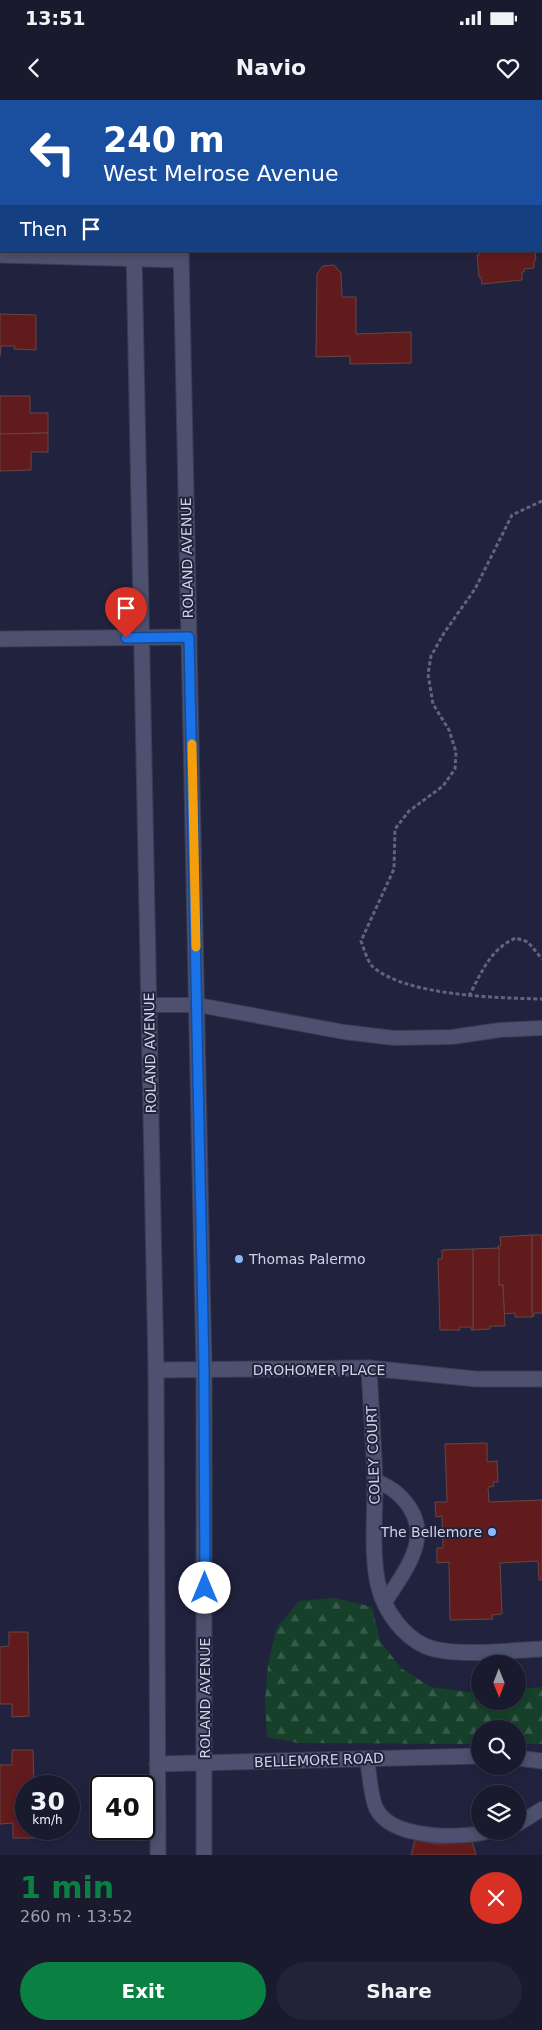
<!DOCTYPE html>
<html lang="en">
<head>
<meta charset="utf-8">
<style>
	:root { --surface:#191a2e; --page:#222336; --text:#f1f3f6; --muted:#9fa1aa; --line:#37384a; --accent:#0b8043 }
	body { margin:0; font-family:"DejaVu Sans",sans-serif; background:var(--page); color:var(--text); height:100vh; display:flex; flex-direction:column; font-size:19px; white-space:nowrap }
	* { box-sizing:border-box; margin:0 }
	p { font-size:16px; color:var(--muted) }
	.icon { flex:none; width:28px; height:28px; fill:none; stroke:currentColor; stroke-width:2; stroke-linecap:round; stroke-linejoin:round }
	.map { position:relative; height:1755px; overflow:hidden }
	.drawer { display:flex; flex-direction:column; background:var(--surface); flex:1 }
	.drawer>* { flex:none }
	.top-card { position:absolute; left:0px; top:0px; width:542px; height:152px; box-shadow:0 2px 8px #0003,0 0 0 1px var(--line); background:#1a4fa0; color:#fff; overflow:hidden }
	.needle { width:32px; rotate:179deg }
	.controls { position:absolute; left:471px; top:1555px; display:grid; gap:10px }
	.controls a { display:grid; place-items:center; width:55px; height:55px; border-radius:50%; background:var(--surface); box-shadow:0 2px 8px #0003,0 0 0 1px var(--line); font-size:25px }
	.speed { position:absolute; left:15px; top:1675px; display:flex; gap:10px; font-size:25px; font-weight:700; text-align:center }
	.speed>* { display:grid; place-content:center; width:65px; height:65px; border-radius:50%; background:var(--surface); box-shadow:0 2px 8px #0003,0 0 0 1px var(--line); line-height:1 }
	.speed small { font-size:12px; font-weight:400 }
	.speed .limit { border:2px solid #111; border-radius:8px; background:#fff; color:#111 }
	.pin { position:absolute; display:grid; place-items:center; width:42px; height:42px; color:#fff; margin:-51px -21px; border-radius:50% 50% 50% 0; rotate:-45deg; box-shadow:0 0 5px #0007 }
	.pin .icon { rotate:45deg }
	.me { position:absolute; width:55px; margin:-28px; rotate:0deg; stroke-linejoin:round; filter:drop-shadow(0 0 4px #0008) }
	.turn { display:flex; align-items:center; gap:18px; height:105px; padding:0 20px; font-size:22px }
	.turn .icon { width:65px; height:65px; stroke-width:2.5 }
	.turn b { display:block; font-size:35px; line-height:42px }
	.then { display:flex; align-items:center; height:48px; padding:0 20px; background:#0003; gap:10px; font-size:19px }
	.round { display:grid; place-items:center; flex:none; width:52px; height:52px; border-radius:26px; background:var(--page) }
	.overview { display:flex; align-items:center; justify-content:space-between; height:85px; padding:0 20px }
	h1 { font-size:30px; font-weight:700; line-height:38px; color:var(--accent) }
	.button { display:flex; gap:10px; margin-top:auto; padding:10px 20px }
	.button a { flex:1; height:58px; border-radius:30px; background:var(--accent); color:#fff; font-size:20px; font-weight:700; line-height:58px; text-align:center }
	.button a+a { background:var(--page); color:var(--text) }
	.status { display:flex; justify-content:space-between; align-items:center; height:35px; padding:0 25px; background:var(--surface); direction:ltr }
	.status svg { height:14px; fill:currentColor }
	header { display:flex; justify-content:space-between; align-items:center; height:65px; padding:0 20px; background:var(--surface); font-size:22px; font-weight:700 }
	.map>svg:first-child { display:block }
	.forest { fill:url(#forest-firs) }
	.building { fill:#611b1d; stroke:#684543 }
	.lines { fill:none; stroke-linecap:round; stroke-linejoin:round }
	.service-casing { stroke:#3a3c52; stroke-width:16 }
	.minor-casing { stroke:#3a3c52; stroke-width:17 }
	.tertiary-casing { stroke:#3a3c52; stroke-width:17 }
	.path { stroke:#62647c; stroke-width:3; stroke-dasharray:4 2.5; stroke-linecap:butt }
	.service { stroke:#4d506e; stroke-width:14 }
	.minor { stroke:#4d506e; stroke-width:15 }
	.tertiary { stroke:#4d506e; stroke-width:15 }
	.route-casing { stroke:#114b97; stroke-width:12 }
	.route { stroke:#1a73e8; stroke-width:9 }
	.slow { stroke:#f59e0b; stroke-width:9 }
	.poi-dot { fill:#89bafc; stroke:#21233e; stroke-width:2 }
	.labels { text-anchor:middle; dominant-baseline:central; stroke-width:4; stroke-linejoin:round; paint-order:stroke }
	.street-label { font-size:14px; fill:#d0d3e4; stroke:#21233e }
	.poi-label { font-size:14px; fill:#d0d3e4; stroke:#21233e; text-anchor:start }
</style>
</head>
<body>
<div class="status"><b>13:51</b><svg viewBox="0 0 49 12"><path d="M0 12V9h3v3zM5 12V6h3v6zM10 12V3h3v9zM15 12V0h3v12zM26 1h20v11H26zM47 4h2v5h-2z"/></svg></div>
<header><svg class="icon" aria-label="back" viewBox="0 0 24 24"><path d="M15 5l-7 7 7 7"/></svg>Navio<svg class="icon" aria-label="heart" viewBox="0 0 24 24"><path d="M12 20l-8-8c-3-5 5-10 8-4 3-6 11-1 8 4z"/></svg></header>
<div class="map">
<svg width="542" height="1755" viewBox="0 0 542 1755">
	<defs>
		<pattern id="forest-firs" width="22" height="20" patternUnits="userSpaceOnUse" patternTransform="scale(1.25)"><rect width="22" height="20" fill="#16402a"/><path d="M5 1l3.5 6h-7zM16 11l3.5 6h-7z" fill="#375b49"/></pattern>
	</defs>
	<rect width="100%" height="100%" fill="#21233e"/>
	<polygon class="forest" points="335,1498 372,1507 380,1541 402,1569 431,1587 467,1592 480,1591 480,1601 518,1601 518,1589 542,1587 542,1644 518,1644 518,1629 480,1629 480,1644 298,1643 267,1637 265,1601 268,1565 276,1529 299,1501"/>
	<g class="building">
		<polygon points="0,0 16,0 1,1 1,23"/>
		<polygon points="27,0 69,0 27,1"/>
		<polygon points="324,0 368,0 324,1"/>
		<polygon points="479,151 535,151 536,160 534,161 534,168 524,169 524,172 522,172 522,180 482,184 481,177 479,177 477,155 479,155"/>
		<polygon points="334,165 341,173 342,197 356,197 356,234 411,232 411,263 350,264 350,256 316,257 317,174 323,166"/>
		<polygon points="0,214 36,215 36,250 14,249 15,246 1,246 0,256"/>
		<polygon points="0,296 30,296 30,313 48,313 48,333 0,334"/>
		<polygon points="48,333 48,352 31,352 31,370 0,371 0,334"/>
		<polygon points="532,1135 542,1135 542,1213 534,1213 534,1216 532,1217"/>
		<polygon points="532,1135 532,1217 515,1217 515,1213 504,1214 503,1185 499,1185 498,1146 501,1146 500,1137"/>
		<polygon points="499,1148 499,1185 503,1185 505,1226 490,1226 490,1229 473,1230 473,1149"/>
		<polygon points="473,1149 473,1230 471,1230 471,1227 460,1227 460,1230 440,1230 438,1159 442,1159 442,1150"/>
		<polygon points="487,1343 487,1362 497,1361 498,1382 493,1382 494,1386 488,1387 489,1402 542,1400 542,1480 539,1480 538,1461 500,1463 502,1514 492,1515 493,1519 450,1520 449,1462 437,1463 437,1448 443,1448 442,1416 436,1417 435,1402 447,1402 445,1344"/>
		<polygon points="9,1532 28,1532 29,1616 12,1617 12,1604 0,1604 0,1547 9,1546"/>
		<polygon points="12,1650 33,1650 34,1686 26,1686 26,1729 35,1729 35,1738 13,1738 13,1723 0,1724 0,1665 12,1665"/>
		<polygon points="415,1740 438,1744 472,1741 476,1755 411,1755"/>
	</g>
	<g class="lines">
		<g class="service-casing">
			<g id="service">
				<polyline points="149,905 198,905 344,932 394,938 452,937 500,930 542,928"/>
				<path d="M375,1380C382,1384 392,1388 398,1394C438,1431 408,1466 385,1502"/>
				<path d="M367,1658C369,1671 371,1698 376,1708C391,1740 463,1739 491,1731"/>
				<polyline points="518,1724 542,1709"/>
			</g>
		</g>
		<g class="minor-casing">
			<g id="minor">
				<polyline points="541,60 542,60"/>
				<polyline points="0,155 181,160"/>
				<polyline points="0,539 189,537"/>
				<path d="M369,1268C371,1307 374,1346 375,1385C375,1416 371,1459 379,1488C385,1511 403,1536 425,1546C454,1558 509,1550 542,1549"/>
				<polyline points="156,1270 369,1268 476,1279 542,1279"/>
				<polyline points="518,1658 542,1661"/>
				<polyline points="157,1664 480,1656"/>
			</g>
		</g>
		<g class="tertiary-casing">
			<g id="tertiary">
				<polyline points="144,1 144,0"/>
				<polyline points="194,1 194,0"/>
				<polyline points="134,151 156,1270 158,1755"/>
				<polyline points="181,151 204,1269 204,1755"/>
			</g>
		</g>
		<g class="path">
			<path d="M542,401L512,415L475,489L444,533L431,556L428,574L433,604L449,630L456,652L455,669L443,686L409,711L395,729L394,769L361,841C364,849 367,860 372,866C404,896 499,898 542,899"/>
			<path d="M469,896C481,873 491,848 516,838L528,842L542,859"/>
		</g>
		<use href="#service" class="service"/>
		<use href="#minor" class="minor"/>
		<use href="#tertiary" class="tertiary"/>
	</g>
	<g class="lines">
		<g class="route-casing">
			<polyline id="route" points="126,538 189,537 204,1269 205,1488"/>
		</g>
		<use href="#route" class="route"/>
		<polyline class="slow" points="192,644 196,847"/>
	</g>
	<g class="poi-dot">
		<circle cx="239" cy="1159" r="5"/>
		<circle cx="492" cy="1432" r="5"/>
	</g>
	<g class="labels">
		<g class="street-label">
			<text transform="translate(187 458) rotate(-91)">ROLAND AVENUE</text>
			<text transform="translate(150 953) rotate(-91)">ROLAND AVENUE</text>
			<text x="319" y="1270">DROHOMER PLACE</text>
			<text transform="translate(373 1355) rotate(-92)">COLEY COURT</text>
			<text transform="translate(205 1598) rotate(-90)">ROLAND AVENUE</text>
			<text transform="translate(319 1660) rotate(-2)">BELLEMORE ROAD</text>
		</g>
		<g class="poi-label">
			<text x="249" y="1159">Thomas Palermo</text>
			<text x="482" y="1432" text-anchor="end">The Bellemore</text>
		</g>
	</g>
</svg>
<div class="controls">
<a><svg class="needle" viewBox="-14 -14 28 28"><path d="M0-13l5 13h-10z" fill="#e53935"/><path d="M0 13l5-13h-10z" fill="#9fa1aa"/></svg></a>
<a><svg class="icon" aria-label="search" viewBox="0 0 24 24"><circle cx="10" cy="10" r="6"/><path d="M15 15l6 6"/></svg></a>
<a><svg class="icon" aria-label="layers" viewBox="0 0 24 24"><path d="M12 4l9 5-9 5-9-5zM3 14l9 5 9-5"/></svg></a>
</div>
<div class="speed"><div>30<small>km/h</small></div><div class="limit">40</div></div>
<div class="pin" style="left:126px;top:538px;background:#d93025"><svg class="icon" aria-label="arrive" viewBox="0 0 24 24"><path d="M6 21V4h12l-3 4 3 4H6"/></svg></div>
<svg class="me" style="left:205px;top:1488px" viewBox="-20 -20 40 40"><circle r="19" fill="#fff"/><path d="M0-13L10 11 0 6-10 11z" fill="#1a73e8"/></svg>
<div class="top-card">
<div class="turn"><svg class="icon" aria-label="left" viewBox="0 0 24 24"><path d="M17 20v-9H6M10 6l-5 5 5 5"/></svg><div><b>240 m</b>West Melrose Avenue</div></div>
<div class="then">Then<svg class="icon" aria-label="arrive" viewBox="0 0 24 24"><path d="M6 21V4h12l-3 4 3 4H6"/></svg></div>
</div>
</div>
<section class="drawer">
<div class="overview"><div><h1>1 min</h1><p>260 m · 13:52</p></div><a class="round" style="background:#d93025;color:#fff"><svg class="icon" aria-label="close" viewBox="0 0 24 24"><path d="M6 6l12 12M18 6L6 18"/></svg></a></div>
<div class="button"><a>Exit</a><a>Share</a></div>
</section>
</body>
</html>
